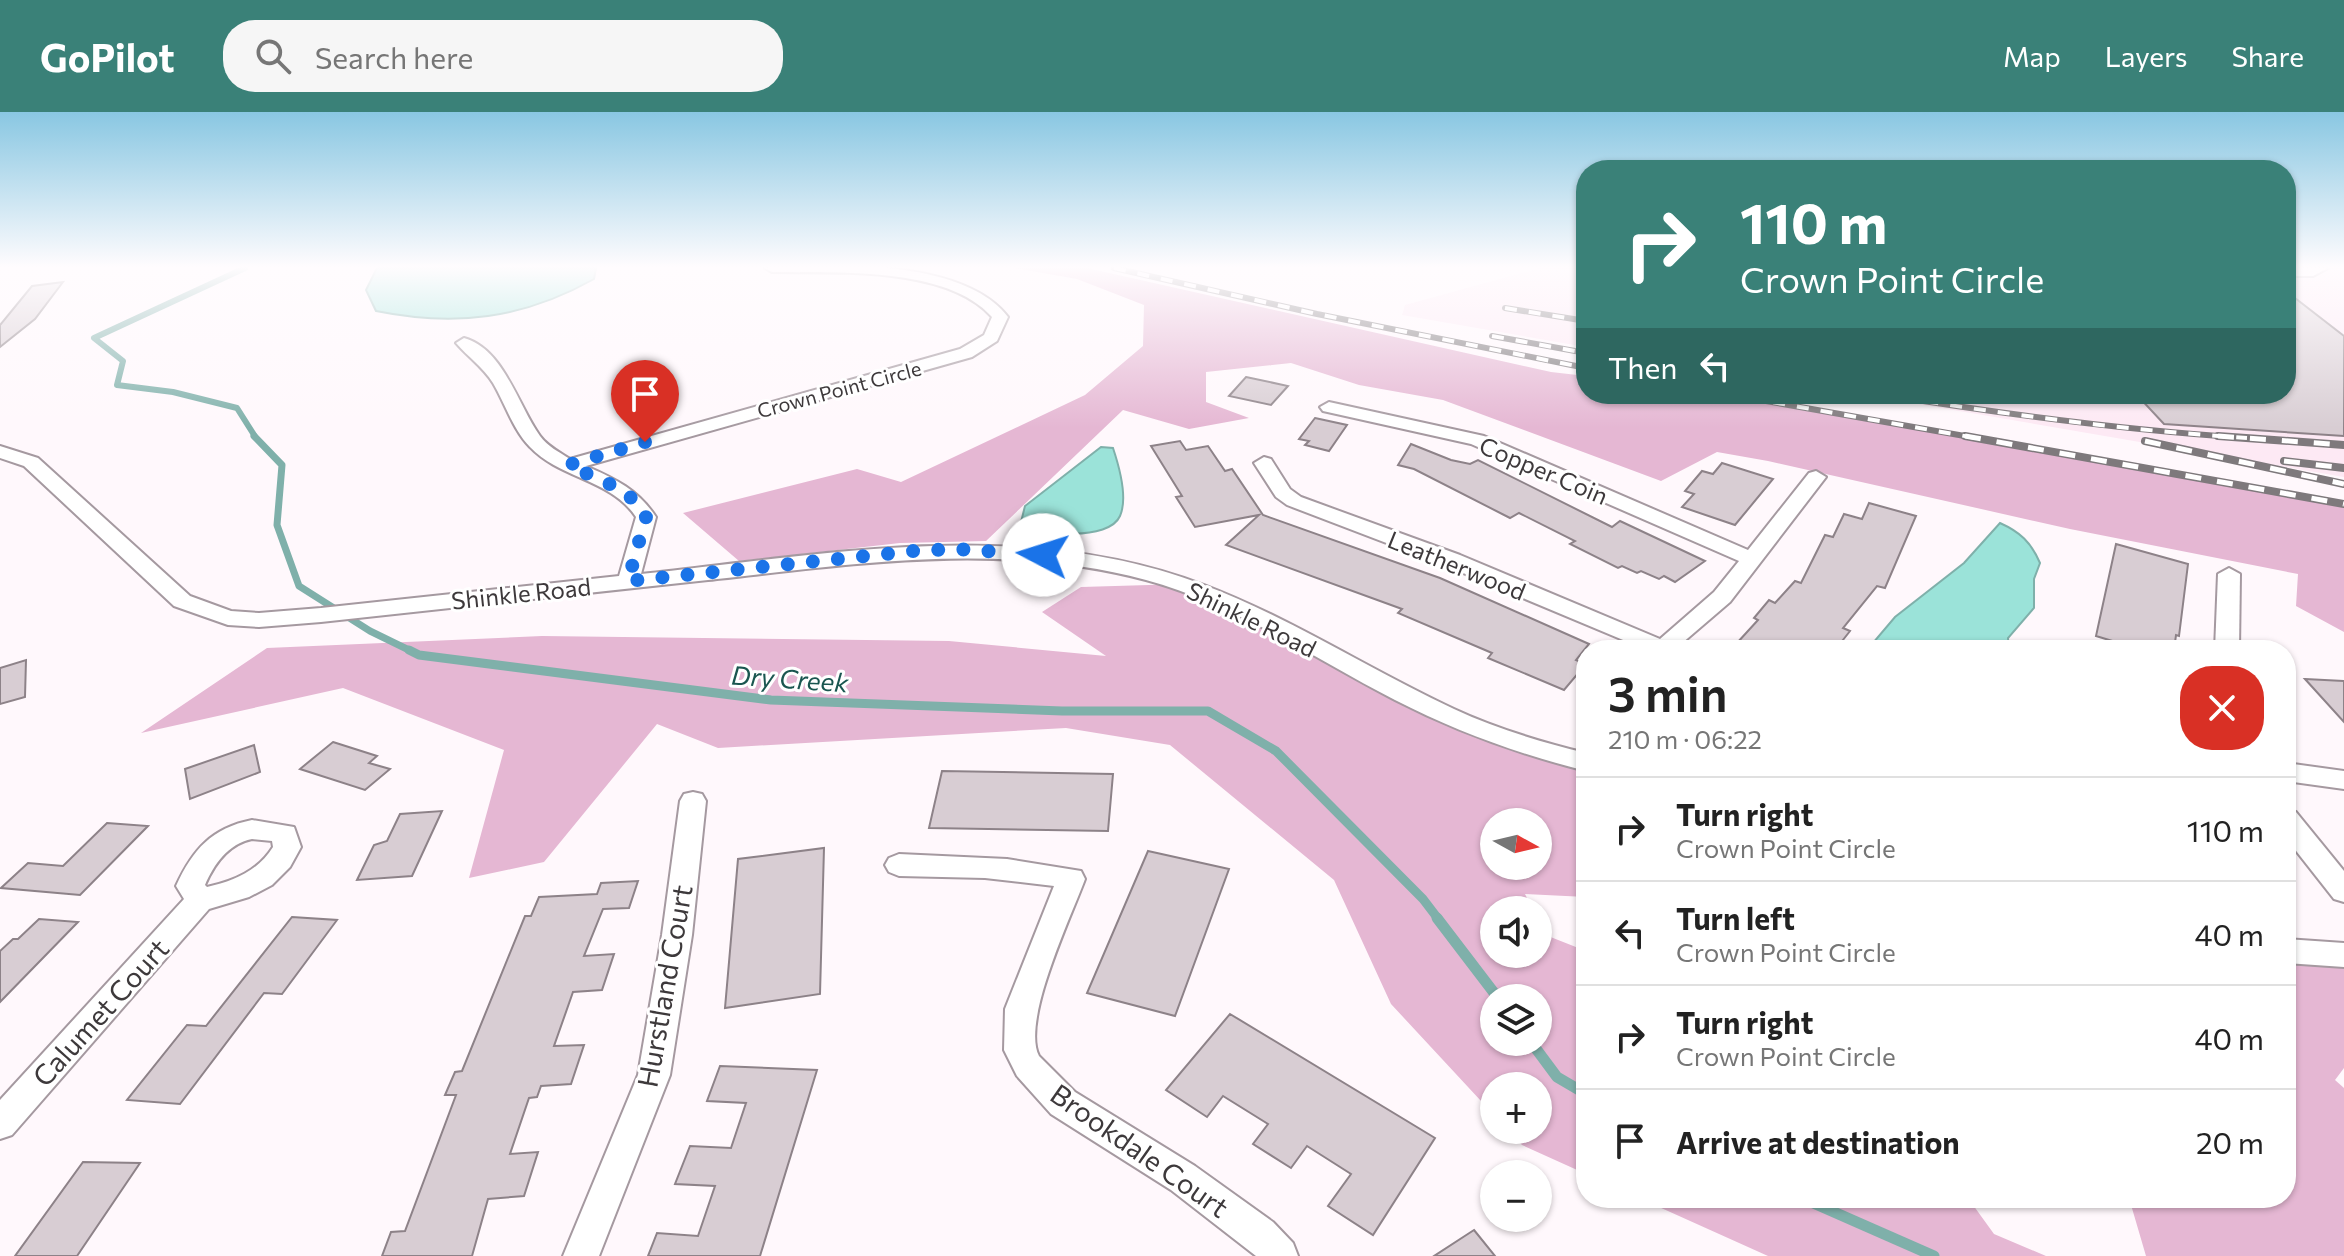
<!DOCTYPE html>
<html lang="en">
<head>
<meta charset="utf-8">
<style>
	:root { --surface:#fff; --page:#f6f6f6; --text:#222; --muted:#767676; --line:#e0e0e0; --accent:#3a8178 }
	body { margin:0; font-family:Commissioner,sans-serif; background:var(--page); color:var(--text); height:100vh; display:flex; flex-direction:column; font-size:30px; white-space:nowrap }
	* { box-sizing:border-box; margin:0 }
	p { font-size:26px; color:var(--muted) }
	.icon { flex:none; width:44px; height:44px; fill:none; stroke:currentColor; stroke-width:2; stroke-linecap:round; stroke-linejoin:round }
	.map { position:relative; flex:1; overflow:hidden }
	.details { position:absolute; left:1576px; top:528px; width:720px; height:568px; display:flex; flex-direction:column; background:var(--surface); border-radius:32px; box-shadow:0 2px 6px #0004 }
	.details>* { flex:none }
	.top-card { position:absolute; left:1576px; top:48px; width:720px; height:244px; border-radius:32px; box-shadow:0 2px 6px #0004; background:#3a8178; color:#fff; overflow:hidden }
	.needle { width:52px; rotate:98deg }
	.tools { position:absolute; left:1480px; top:696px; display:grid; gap:16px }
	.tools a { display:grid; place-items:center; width:72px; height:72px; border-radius:50%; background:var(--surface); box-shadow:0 2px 6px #0004; font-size:40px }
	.pin { position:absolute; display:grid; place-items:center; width:68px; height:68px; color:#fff; margin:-82px -34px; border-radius:50% 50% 50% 0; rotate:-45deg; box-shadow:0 0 8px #0007 }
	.pin .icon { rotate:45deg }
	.me { position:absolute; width:88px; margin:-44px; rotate:275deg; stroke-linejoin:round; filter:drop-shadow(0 0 6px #0008) }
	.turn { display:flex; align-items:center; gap:28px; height:168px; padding:0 32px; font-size:36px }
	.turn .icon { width:104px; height:104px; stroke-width:2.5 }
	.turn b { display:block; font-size:56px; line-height:68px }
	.then { display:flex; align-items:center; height:76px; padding:0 32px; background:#0003; gap:16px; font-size:30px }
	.round { display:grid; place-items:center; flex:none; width:84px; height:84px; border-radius:32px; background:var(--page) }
	.headline { display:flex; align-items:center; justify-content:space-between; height:136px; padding:0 32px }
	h1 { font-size:48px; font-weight:600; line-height:60px }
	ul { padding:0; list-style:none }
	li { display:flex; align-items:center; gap:24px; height:104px; padding:0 32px; border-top:2px solid var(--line) }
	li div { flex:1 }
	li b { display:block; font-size:30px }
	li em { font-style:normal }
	header { display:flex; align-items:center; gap:48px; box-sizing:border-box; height:112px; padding:0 40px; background:var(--accent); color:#fff }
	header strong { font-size:38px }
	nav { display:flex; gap:44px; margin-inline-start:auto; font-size:28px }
	.search { width:560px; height:72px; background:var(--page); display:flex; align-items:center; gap:20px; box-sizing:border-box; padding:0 28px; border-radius:32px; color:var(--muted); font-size:30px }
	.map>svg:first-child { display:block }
	.built { fill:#fde9f4 }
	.green { fill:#e5b7d3; fill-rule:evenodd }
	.water { fill:#9be3d9; stroke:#7fb0aa; stroke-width:2 }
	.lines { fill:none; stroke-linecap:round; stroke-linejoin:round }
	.stream-far3 { stroke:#7fb0aa; stroke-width:6 }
	.stream-far2 { stroke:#7fb0aa; stroke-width:7 }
	.stream-far1 { stroke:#7fb0aa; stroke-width:9 }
	.stream { stroke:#7fb0aa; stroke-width:11 }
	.building { fill:#d8cdd3; stroke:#8d8288; stroke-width:2 }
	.minor-casing { stroke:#a599a0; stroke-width:4 }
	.minor { fill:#fff; fill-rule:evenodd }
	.rail-far1-casing { stroke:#7e797c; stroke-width:6 }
	.rail-casing { stroke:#7e797c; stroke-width:8 }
	.rail-far1 { stroke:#fff; stroke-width:4; stroke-dasharray:12; stroke-linecap:butt }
	.rail { stroke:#fff; stroke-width:5; stroke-dasharray:16; stroke-linecap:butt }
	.route { stroke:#1a73e8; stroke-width:14; stroke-dasharray:0 25.2 }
	.labels { text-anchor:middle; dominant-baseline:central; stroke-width:6; stroke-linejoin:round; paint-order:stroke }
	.far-street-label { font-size:20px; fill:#3d393b; stroke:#fff }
	.street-label { font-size:24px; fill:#3d393b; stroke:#fff }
	.water-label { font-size:26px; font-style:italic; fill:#1a5650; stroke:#fff }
	.near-street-label { font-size:28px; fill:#3d393b; stroke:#fff }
</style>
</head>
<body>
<header>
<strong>GoPilot</strong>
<div class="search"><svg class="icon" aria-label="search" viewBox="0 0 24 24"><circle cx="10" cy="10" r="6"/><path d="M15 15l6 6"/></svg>Search here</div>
<nav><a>Map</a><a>Layers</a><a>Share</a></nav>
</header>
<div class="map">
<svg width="2344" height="1144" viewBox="0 0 2344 1144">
	<rect width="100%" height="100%" fill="#fff8fc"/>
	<g class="built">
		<polygon points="1540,156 1586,156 1586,235 1402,203 1405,193"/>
		<polygon points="2321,156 2344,156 2344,365 1860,282 2286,282 2286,160"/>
	</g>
	<g class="green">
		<polygon points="1015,156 1087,156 1551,260 1586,264 1586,282 1716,282 1757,288 2344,392 2344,520 2296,494 2298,462 2070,417 1768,349 1717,340 1661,369 1443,288 1359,273 1291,251 1206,260 1206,290 1249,306 1189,317 1123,298 986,429 900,431 739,449 683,401 857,357 901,370 1085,283 1143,234 1144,193 1077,167"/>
		<path d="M1183,472L1424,596L1586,650V785L1525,782L1533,798H1494V842H1538V806L1548,824L1586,839V1062L1522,1033L1508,1018H1538V974H1494V1003L1391,892L1334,768L1170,633L1066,616L718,636L657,612L544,750L469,766L504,638L343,576L141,621L267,536L542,524L949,529L1106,544L1042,500L1081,475ZM1494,710H1538V754H1494ZM1494,886H1538V930H1494Z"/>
		<polygon points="2286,839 2344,843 2344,956 2335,968 2344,976 2344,1144 2146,1144 2129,1086 2286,1086"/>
		<polygon points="1639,1086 1968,1086 1994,1122 2046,1144 1768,1144"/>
	</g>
	<g class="water">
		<path d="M377,156H596L594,167C523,207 455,215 376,199L366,178Z"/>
		<path d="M1101,335L1113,336C1119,354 1128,386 1120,404C1109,429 1040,424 1021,410L1025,394Z"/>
		<path d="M2000,411C2020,420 2031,430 2040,451L2034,467V496L2008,526L2009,538H1867L1895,505L1964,451Z"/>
	</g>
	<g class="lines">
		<polyline class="stream-far3" points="245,156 94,226 123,249 117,273 173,280 237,296 256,326"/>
		<polyline class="stream-far2" points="254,324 282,353 277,413 299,474 370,519 413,540"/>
		<polyline class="stream-far1" points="409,538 419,543 771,588 1062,599 1208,599 1276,639 1423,787 1439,808"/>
		<g class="stream">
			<polyline points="1437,806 1498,886"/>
			<polyline points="1531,930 1557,965 1586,982"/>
			<polyline points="1802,1086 1934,1144"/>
		</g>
	</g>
	<g class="building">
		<polygon points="63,170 35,207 0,235 0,213 32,174"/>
		<polygon points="2286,179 2344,224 2344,324 2164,312 2136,282 2286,282"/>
		<polygon points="1246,265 1288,274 1271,293 1229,284"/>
		<polygon points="1315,306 1347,313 1329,339 1305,333 1309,329 1299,327"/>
		<polygon points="1180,329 1186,338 1208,334 1225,359 1232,357 1263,403 1440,466 1589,532 1576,548 1586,552 1564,578 1488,546 1492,541 1398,501 1402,497 1226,433 1259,403 1195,415 1176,385 1182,384 1151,334"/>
		<polygon points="1411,332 1451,348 1470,352 1478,348 1612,415 1620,409 1705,449 1675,470 1664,464 1659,467 1641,459 1637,461 1622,454 1618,456 1570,432 1575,429 1519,401 1510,406 1414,357 1398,353"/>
		<polygon points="1722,351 1773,367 1735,413 1682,395 1694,382 1685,379 1702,359 1713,362"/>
		<polygon points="1869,391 1916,404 1885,476 1877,474 1843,516 1850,519 1835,538 1753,538 1737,531 1758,508 1754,506 1769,488 1775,491 1795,469 1801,471 1825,423 1833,425 1844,402 1862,407"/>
		<polygon points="2116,432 2188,452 2179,524 2176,523 2174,538 2142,538 2096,524"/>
		<polygon points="26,548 25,585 0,592 0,556"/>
		<polygon points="2305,567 2344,569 2344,610"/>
		<polygon points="333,630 377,644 369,651 390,657 365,678 300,657"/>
		<polygon points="254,633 260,660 190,687 185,657"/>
		<polygon points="942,659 1113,662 1108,719 929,716"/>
		<polygon points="442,699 412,764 357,768 374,733 387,729 400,702"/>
		<polygon points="107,711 148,714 80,783 1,776 28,751 63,754"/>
		<polygon points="824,736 820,882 725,896 738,747"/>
		<polygon points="1148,739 1229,757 1175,904 1087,881"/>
		<polygon points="638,769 629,796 603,797 584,844 614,842 602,878 573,880 554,934 584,933 571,972 541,974 537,985 529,986 510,1042 538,1040 524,1084 488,1087 472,1144 382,1144 391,1120 405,1119 456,983 445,983 455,960 462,959 525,804 531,804 539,785 597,782 601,771"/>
		<polygon points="292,805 337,808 282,882 264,881 180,992 127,988 187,913 206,914"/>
		<polygon points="39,807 78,810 0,890 0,839 13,827 18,827"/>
		<polygon points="1230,902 1435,1026 1373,1123 1328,1094 1351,1062 1307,1034 1291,1056 1253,1032 1268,1012 1223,984 1207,1005 1166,978"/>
		<polygon points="720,954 817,958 760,1144 648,1144 657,1121 698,1124 715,1074 675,1072 690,1034 731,1036 746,991 707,989"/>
		<polygon points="83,1050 140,1051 77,1144 15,1144"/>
		<polygon points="1474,1118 1495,1144 1434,1144"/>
	</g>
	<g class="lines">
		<g class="minor-casing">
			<g id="minor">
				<path d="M765,156C832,151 964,147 1008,205L997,229L972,245L586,354C616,367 638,378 656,405L641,462C828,442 1023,404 1204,473C1291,506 1370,558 1454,597C1497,617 1541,630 1586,641V659C1519,642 1457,620 1395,588C1314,546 1235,492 1146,468C999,429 856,452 708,468C579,482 450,496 321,510L259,515L228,513L174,494L24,354L0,346V334L38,346L190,484L231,499L259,501L321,496L619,464L636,405C611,367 560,367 530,335C513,318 505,291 493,271C483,255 468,245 456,231L464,226C504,237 518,294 540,324C547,334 559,340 570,347L960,237L984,223L992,205C947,154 836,161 772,160Z"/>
				<polygon points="2286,156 2328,156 2313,164 2286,164"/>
				<polygon points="1329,290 1484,324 1748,438 1809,361 1816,359 1826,365 1730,490 1681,532 1678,538 1647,538 1444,453 1287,393 1276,385 1254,351 1264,345 1271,347 1290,377 1301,385 1460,443 1660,527 1714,480 1739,449 1471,332 1323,299 1320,295"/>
				<polygon points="2229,456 2240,462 2239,538 2215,538 2218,462"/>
				<polygon points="2286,651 2344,659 2344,677 2286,669"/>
				<polygon points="693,680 702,682 706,689 692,823 670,963 599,1144 563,1144 638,963 662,823 680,689 684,682"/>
				<polygon points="2286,697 2296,700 2344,759 2344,790 2334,787 2286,726"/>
				<path d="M252,708L294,715L301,735L290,755L272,773L249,785L209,797L12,1023L0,1027V988L184,787L176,774C193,737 212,716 252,708ZM252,727L272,729L273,735C258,759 234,769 207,775L205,773C214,752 228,732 252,727Z"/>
				<path d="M899,742L1007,747L1081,759L1085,767C1071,805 1021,909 1039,944L1075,980L1195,1054L1273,1110L1293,1131L1298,1144H1256L1171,1078L1051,1002L1017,964L1004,938L1005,897L1054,774L985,766L899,764L889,760L885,753L889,746Z"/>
				<polygon points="2286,827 2344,831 2344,855 2286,851"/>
			</g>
		</g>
		<use href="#minor" class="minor"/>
		<g class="rail-far1-casing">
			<g id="rail-far1">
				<polyline points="1114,156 1317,202 1586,256"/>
				<polyline points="1505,196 1586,209"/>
				<polyline points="1492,224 1586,241"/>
				<polyline points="1726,282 1976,326"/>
				<path d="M1879,282C2002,302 2123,318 2247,326"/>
			</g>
		</g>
		<g class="rail-casing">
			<g id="rail">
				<polyline points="1965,324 2344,392"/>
				<polyline points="2218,324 2344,333"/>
				<polyline points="2145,329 2344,372"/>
				<polyline points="2284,349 2344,356"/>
			</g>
		</g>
		<use href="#rail-far1" class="rail-far1"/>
		<use href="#rail" class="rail"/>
	</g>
	<linearGradient id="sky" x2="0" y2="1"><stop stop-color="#89c7e2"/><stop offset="0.49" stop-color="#fffcfe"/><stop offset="1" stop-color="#fffcfe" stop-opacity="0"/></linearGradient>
	<rect width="2344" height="316" fill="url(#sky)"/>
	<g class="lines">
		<path class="route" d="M645,330L568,353C596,367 632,376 646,405L628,469L914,439L956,437L1043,443"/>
	</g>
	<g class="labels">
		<g class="far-street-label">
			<text transform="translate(839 277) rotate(-15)">Crown Point Circle</text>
		</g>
		<g class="street-label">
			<text transform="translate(1544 358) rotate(23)">Copper Coin</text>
			<text transform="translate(1457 453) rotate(22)">Leatherwood</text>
			<text transform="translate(521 481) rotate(-6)">Shinkle Road</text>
			<text transform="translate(1252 507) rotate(26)">Shinkle Road</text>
		</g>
		<g class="water-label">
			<text transform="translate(790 566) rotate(4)">Dry Creek</text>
		</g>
		<g class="near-street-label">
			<text transform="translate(664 874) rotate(-80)">Hurstland Court</text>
			<text transform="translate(100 900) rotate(-48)">Calumet Court</text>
			<text transform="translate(1140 1038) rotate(35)">Brookdale Court</text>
		</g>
	</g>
</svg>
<div class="tools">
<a><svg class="needle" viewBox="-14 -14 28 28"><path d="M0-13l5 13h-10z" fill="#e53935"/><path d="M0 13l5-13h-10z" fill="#767676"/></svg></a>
<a><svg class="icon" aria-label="sound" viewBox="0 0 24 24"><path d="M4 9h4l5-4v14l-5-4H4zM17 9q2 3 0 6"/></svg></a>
<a><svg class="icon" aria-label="layers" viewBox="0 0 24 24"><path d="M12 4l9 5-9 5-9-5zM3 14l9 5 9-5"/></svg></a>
<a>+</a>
<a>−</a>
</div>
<div class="pin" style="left:645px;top:330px;background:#d93025"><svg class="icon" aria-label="arrive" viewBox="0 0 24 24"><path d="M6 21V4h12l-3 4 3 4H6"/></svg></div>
<svg class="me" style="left:1043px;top:443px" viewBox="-20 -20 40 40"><circle r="19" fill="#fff"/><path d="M0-13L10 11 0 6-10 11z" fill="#1a73e8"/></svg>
<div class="top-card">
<div class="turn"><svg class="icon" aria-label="right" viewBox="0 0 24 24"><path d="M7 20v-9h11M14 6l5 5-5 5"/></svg><div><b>110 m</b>Crown Point Circle</div></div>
<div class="then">Then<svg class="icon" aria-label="left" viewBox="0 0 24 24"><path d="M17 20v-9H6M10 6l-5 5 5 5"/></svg></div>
</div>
<section class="details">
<div class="headline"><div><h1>3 min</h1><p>210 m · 06:22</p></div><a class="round" style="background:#d93025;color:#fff"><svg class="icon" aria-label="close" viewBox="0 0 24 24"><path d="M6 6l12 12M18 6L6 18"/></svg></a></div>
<ul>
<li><svg class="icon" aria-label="right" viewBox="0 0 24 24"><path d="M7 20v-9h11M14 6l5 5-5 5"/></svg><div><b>Turn right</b><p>Crown Point Circle</p></div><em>110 m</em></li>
<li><svg class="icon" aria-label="left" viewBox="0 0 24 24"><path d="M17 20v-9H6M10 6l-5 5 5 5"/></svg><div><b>Turn left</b><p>Crown Point Circle</p></div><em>40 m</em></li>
<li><svg class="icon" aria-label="right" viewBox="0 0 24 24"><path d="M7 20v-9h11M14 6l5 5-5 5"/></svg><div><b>Turn right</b><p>Crown Point Circle</p></div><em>40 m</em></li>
<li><svg class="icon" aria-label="arrive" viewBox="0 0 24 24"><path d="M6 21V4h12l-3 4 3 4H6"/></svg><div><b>Arrive at destination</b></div><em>20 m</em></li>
</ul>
</section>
</div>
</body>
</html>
